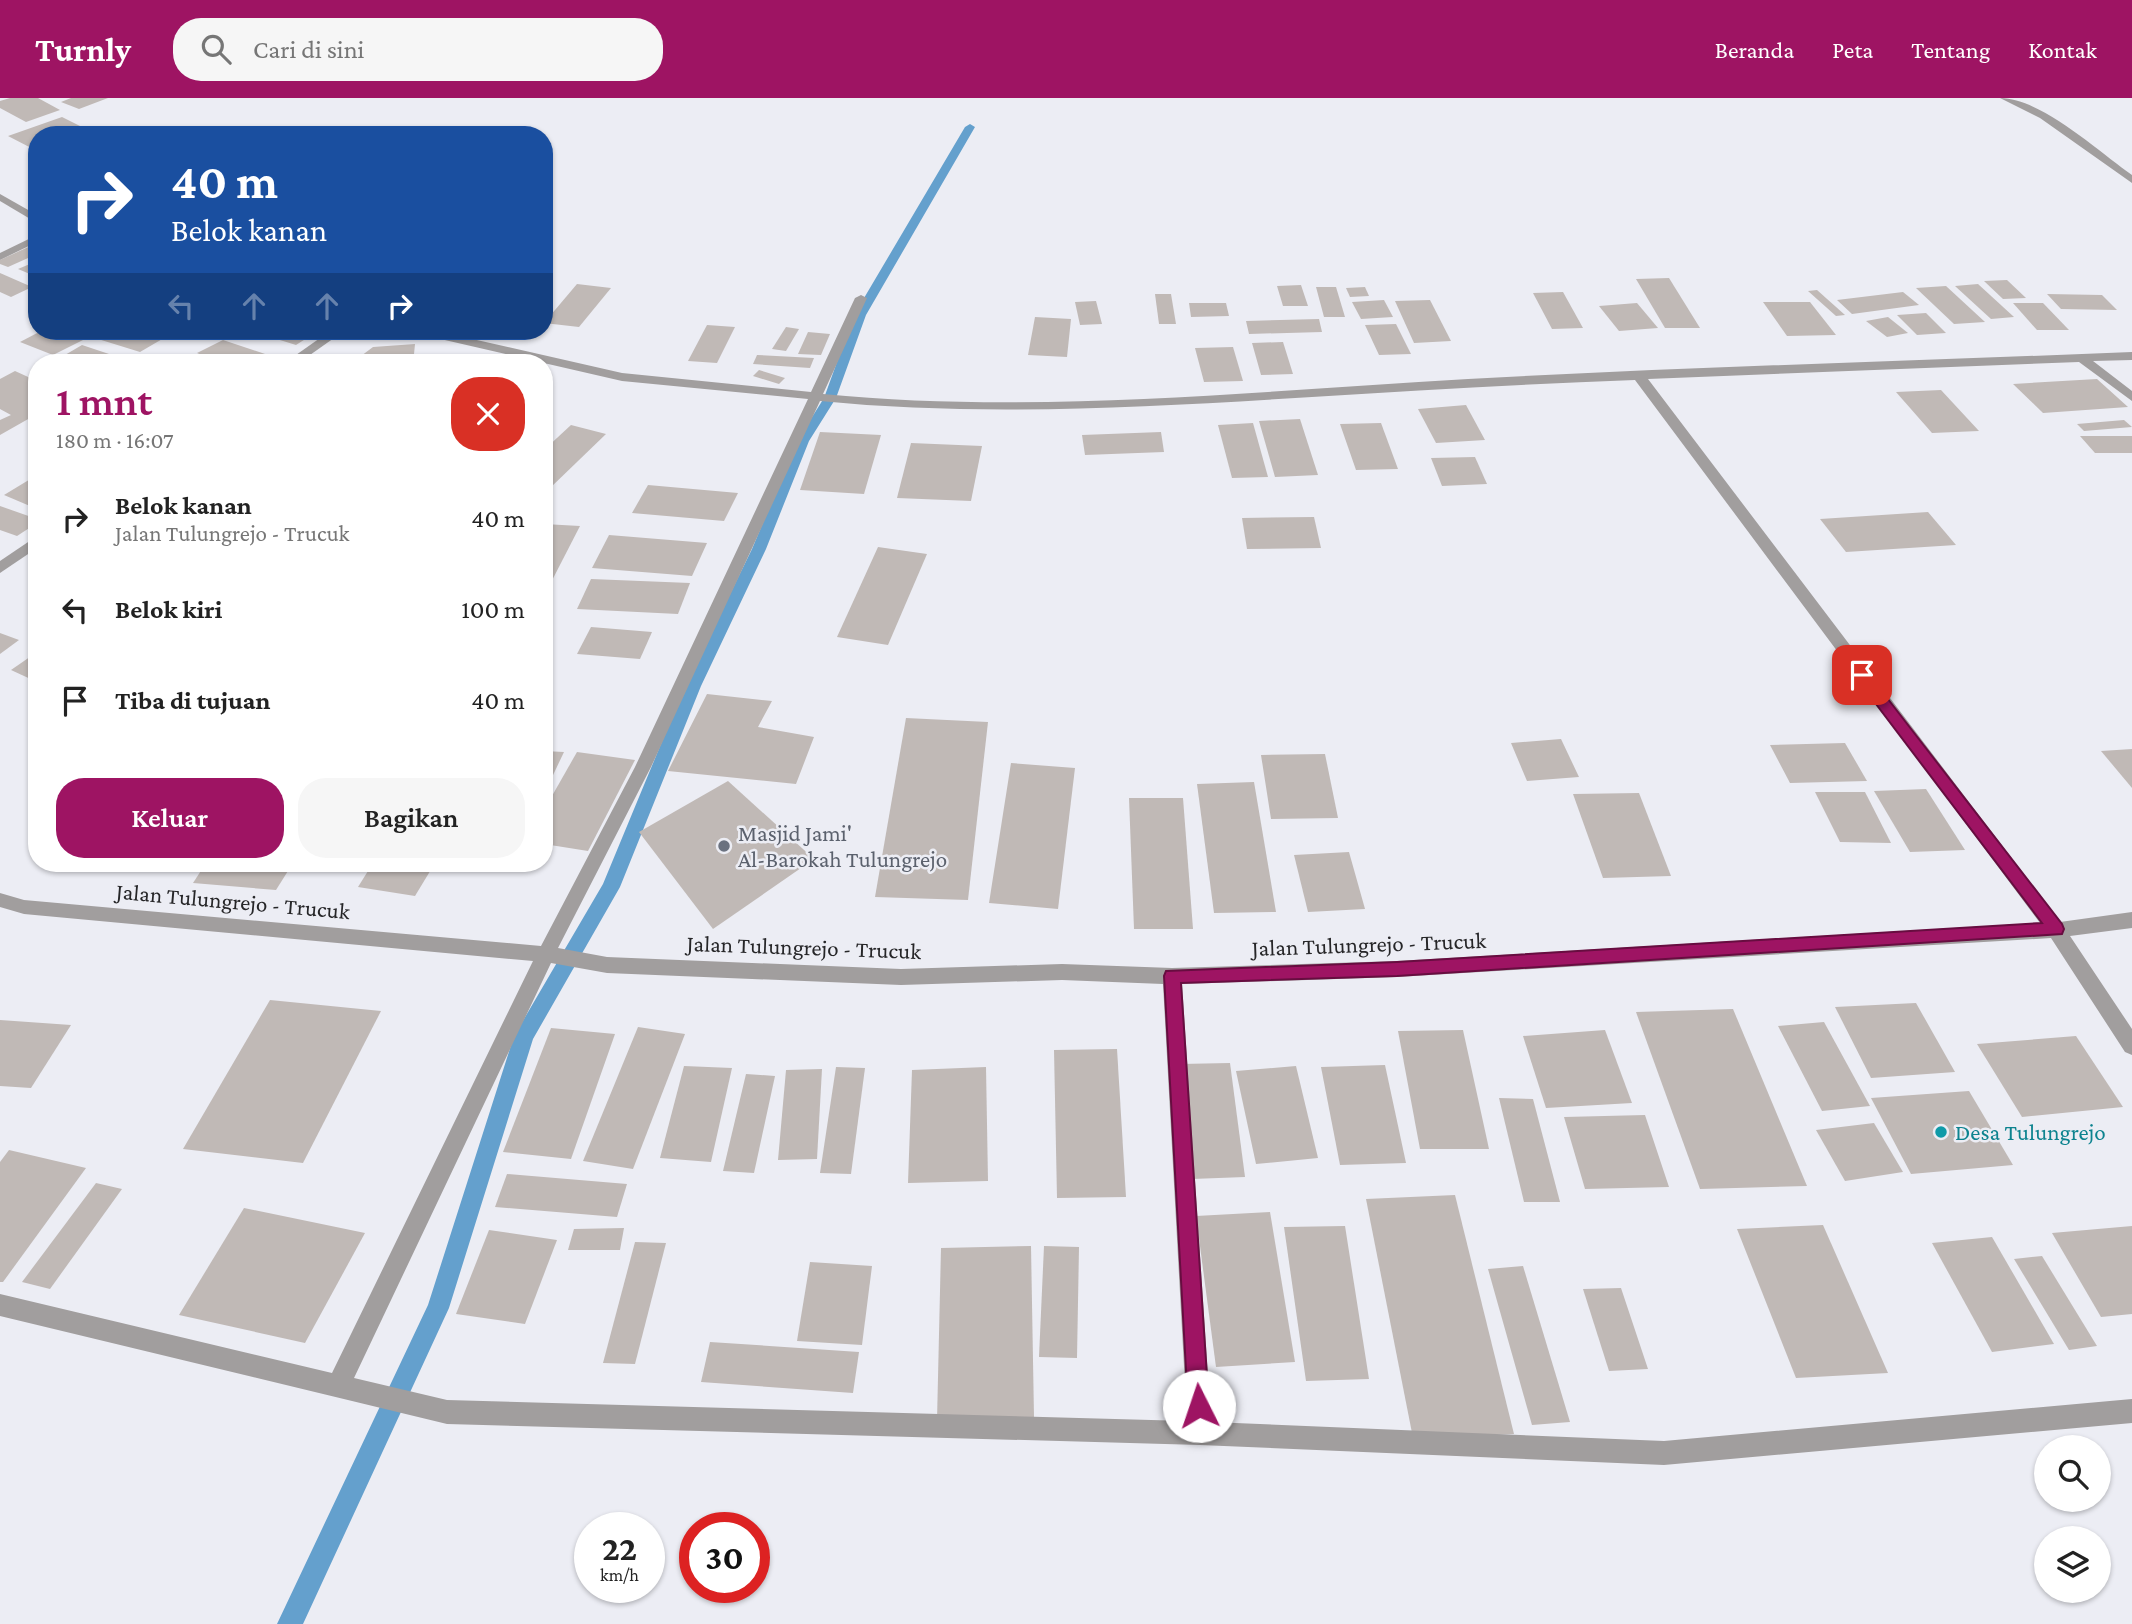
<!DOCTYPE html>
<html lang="id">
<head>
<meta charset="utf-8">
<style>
	:root { --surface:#fff; --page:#f6f6f6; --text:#222; --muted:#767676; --accent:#9e1463 }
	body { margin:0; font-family:"Crimson Pro",serif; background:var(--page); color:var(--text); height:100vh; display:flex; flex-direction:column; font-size:26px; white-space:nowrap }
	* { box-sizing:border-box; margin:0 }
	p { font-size:23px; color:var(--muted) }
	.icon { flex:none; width:38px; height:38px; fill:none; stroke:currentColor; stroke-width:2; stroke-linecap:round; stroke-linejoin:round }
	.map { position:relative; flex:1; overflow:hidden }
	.panel { position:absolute; left:28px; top:256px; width:525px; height:518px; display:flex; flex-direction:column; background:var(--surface); border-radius:28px; box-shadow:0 2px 5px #0004 }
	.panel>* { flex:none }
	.guide { position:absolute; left:28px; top:28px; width:525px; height:214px; border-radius:28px; box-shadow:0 2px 5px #0004; background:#1a4fa0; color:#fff; overflow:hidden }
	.tools { position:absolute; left:2034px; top:1337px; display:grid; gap:14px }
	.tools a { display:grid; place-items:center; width:77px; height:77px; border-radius:50%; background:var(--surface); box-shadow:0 2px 5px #0004; font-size:35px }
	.speed { position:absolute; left:574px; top:1414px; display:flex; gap:14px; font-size:35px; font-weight:700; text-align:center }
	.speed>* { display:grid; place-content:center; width:91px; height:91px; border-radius:50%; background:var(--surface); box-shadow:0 2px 5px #0004; line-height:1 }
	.speed small { font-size:18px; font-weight:400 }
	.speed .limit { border:10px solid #d22; background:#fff; color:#111 }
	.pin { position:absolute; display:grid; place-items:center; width:60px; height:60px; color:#fff; margin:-30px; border-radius:14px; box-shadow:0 4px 10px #0006 }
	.me { position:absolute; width:77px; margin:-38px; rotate:356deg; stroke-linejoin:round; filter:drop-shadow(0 0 5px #0008) }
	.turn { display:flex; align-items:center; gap:24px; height:147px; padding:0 28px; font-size:32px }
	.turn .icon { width:91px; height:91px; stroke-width:2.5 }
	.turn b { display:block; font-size:49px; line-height:60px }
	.lanes { display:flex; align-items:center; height:66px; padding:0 28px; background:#0003; justify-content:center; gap:35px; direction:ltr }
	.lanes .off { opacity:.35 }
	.round { display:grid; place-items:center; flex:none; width:74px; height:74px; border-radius:28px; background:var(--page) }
	.headline { display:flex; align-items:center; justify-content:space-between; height:119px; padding:0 28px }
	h1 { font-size:42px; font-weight:600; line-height:52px; color:var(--accent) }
	.primary-button { display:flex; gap:14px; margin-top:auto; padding:14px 28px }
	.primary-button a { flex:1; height:80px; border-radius:28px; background:var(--accent); color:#fff; font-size:28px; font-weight:600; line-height:80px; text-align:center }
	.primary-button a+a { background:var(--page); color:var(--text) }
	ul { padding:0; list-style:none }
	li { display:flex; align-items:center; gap:21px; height:91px; padding:0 28px }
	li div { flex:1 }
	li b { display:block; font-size:26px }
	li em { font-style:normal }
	header { display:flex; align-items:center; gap:42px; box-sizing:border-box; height:98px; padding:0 35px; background:var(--accent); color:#fff }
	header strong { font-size:33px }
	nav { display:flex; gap:38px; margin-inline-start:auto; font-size:24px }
	.search { width:490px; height:63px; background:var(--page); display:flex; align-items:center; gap:18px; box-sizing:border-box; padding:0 24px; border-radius:28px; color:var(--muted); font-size:26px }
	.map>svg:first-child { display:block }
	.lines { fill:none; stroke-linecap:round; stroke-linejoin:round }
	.stream { fill:#64a0cd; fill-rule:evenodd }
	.building { fill:#c0b9b6 }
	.street { fill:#a19e9e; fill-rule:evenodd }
	.route { fill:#9e1463; stroke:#670d40; stroke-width:2 }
	.worship-dot { fill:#6b7280; stroke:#ecedf4; stroke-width:2.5 }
	.culture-dot { fill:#0f9aa8; stroke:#ecedf4; stroke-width:2.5 }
	.labels { text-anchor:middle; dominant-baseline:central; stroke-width:5; stroke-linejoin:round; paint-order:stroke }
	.worship-label { font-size:23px; fill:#5b616d; stroke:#ecedf4; text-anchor:start }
	.street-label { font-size:23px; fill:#262628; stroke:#ecedf4 }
	.culture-label { font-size:23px; fill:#0d838f; stroke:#ecedf4; text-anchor:start }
</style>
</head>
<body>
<header>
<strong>Turnly</strong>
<div class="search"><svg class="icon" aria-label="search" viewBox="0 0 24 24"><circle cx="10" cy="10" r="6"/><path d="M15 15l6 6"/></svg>Cari di sini</div>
<nav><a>Beranda</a><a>Peta</a><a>Tentang</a><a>Kontak</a></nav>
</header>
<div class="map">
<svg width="2132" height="1526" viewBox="0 0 2132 1526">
	<rect width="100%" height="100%" fill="#ecedf4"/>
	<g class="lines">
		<polygon class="stream" points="970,26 975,29 866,217 836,300 809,343 766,451 701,588 620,789 533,941 449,1210 303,1526 277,1526 428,1207 514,938 603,786 685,588 752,451 797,343 824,300 854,217 965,29"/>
	</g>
	<g class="building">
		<polygon points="10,0 38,0 60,12 26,24 0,10 0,3"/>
		<polygon points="71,0 108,0 79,11 61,4"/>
		<polygon points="62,19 98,37 37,37 37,53 8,38"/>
		<polygon points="37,145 37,156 8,169 0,166 0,162"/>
		<polygon points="37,163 37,179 18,171"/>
		<polygon points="0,175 32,189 11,199 0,194"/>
		<polygon points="1669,180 1700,230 1665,230 1636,181"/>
		<polygon points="2007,182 2026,200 2003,201 1984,183"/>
		<polygon points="577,186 611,190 579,229 544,225"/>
		<polygon points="1978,186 2014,219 1991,221 1955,188"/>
		<polygon points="1301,187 1308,208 1283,208 1277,188"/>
		<polygon points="1946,188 1985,224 1954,226 1916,190"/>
		<polygon points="1316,189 1336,189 1345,219 1324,219"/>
		<polygon points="1365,189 1369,198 1350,199 1346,190"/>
		<polygon points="1817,192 1845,217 1836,218 1808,193"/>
		<polygon points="1563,194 1583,230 1552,231 1533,195"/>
		<polygon points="1903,194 1919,207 1852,216 1837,202"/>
		<polygon points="1155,196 1171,196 1176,226 1159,226"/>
		<polygon points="2047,196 2102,197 2117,212 2061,211"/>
		<polygon points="1384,202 1393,219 1361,221 1352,204"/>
		<polygon points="1430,202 1451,243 1414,245 1395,203"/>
		<polygon points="1096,203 1102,226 1080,227 1075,204"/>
		<polygon points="1763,204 1810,204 1836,237 1787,238"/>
		<polygon points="1189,205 1226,205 1229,218 1191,219"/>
		<polygon points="1637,205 1658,230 1619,233 1599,208"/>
		<polygon points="2013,205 2043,205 2069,232 2037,232"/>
		<polygon points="1926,215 1946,235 1917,237 1897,217"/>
		<polygon points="1035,219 1071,221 1067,259 1028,257"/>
		<polygon points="1888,219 1908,235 1887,239 1866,223"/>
		<polygon points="1319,221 1322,234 1249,236 1246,223"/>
		<polygon points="1396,226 1411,256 1379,257 1365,227"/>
		<polygon points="707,227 735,229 717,265 688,263"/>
		<polygon points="786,229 799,231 786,253 772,251"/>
		<polygon points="41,233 60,233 83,242 53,257 20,244"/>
		<polygon points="113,233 141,233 164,240 140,254 98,241"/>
		<polygon points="175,233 206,233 194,241 171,236"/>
		<polygon points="251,233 318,233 296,247"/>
		<polygon points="808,234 830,236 821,257 798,256"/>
		<polygon points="223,242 268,257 258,264 218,264 197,255"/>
		<polygon points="1283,244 1293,276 1261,277 1252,245"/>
		<polygon points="415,246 414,256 438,260 433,264 353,264 373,249"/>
		<polygon points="82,247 127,262 53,264"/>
		<polygon points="1233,249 1243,283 1204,284 1195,250"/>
		<polygon points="757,257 814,260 810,270 753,266"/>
		<polygon points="759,272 785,280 779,286 753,278"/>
		<polygon points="15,273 37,283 37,316 0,337 0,322 11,317 0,311 0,281"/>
		<polygon points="2097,281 2128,309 2043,315 2013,286"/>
		<polygon points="1941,292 1979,333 1932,335 1896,294"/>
		<polygon points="1466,307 1485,342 1436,345 1418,311"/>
		<polygon points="1300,321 1318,377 1275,379 1259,323"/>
		<polygon points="2124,322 2132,329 2084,333 2077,326"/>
		<polygon points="1253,325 1268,379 1232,380 1218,327"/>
		<polygon points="1381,325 1398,371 1356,372 1340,326"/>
		<polygon points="571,327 606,336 549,391 544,390 544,352"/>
		<polygon points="820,334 881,337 864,396 800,392"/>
		<polygon points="1161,334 1164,354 1085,357 1082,337"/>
		<polygon points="2080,338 2132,338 2132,355 2095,355"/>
		<polygon points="911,345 982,348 971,403 897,400"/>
		<polygon points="1475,359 1487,386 1442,388 1431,360"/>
		<polygon points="37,377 37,411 4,397"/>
		<polygon points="648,387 738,395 724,423 632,415"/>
		<polygon points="0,408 37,421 37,425 17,438 0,432"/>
		<polygon points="1928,414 1956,447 1846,454 1820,421"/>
		<polygon points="1314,419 1321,450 1247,451 1242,420"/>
		<polygon points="544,426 580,428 544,498"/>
		<polygon points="609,437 707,445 692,478 592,470"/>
		<polygon points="878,449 927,456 888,547 837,539"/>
		<polygon points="591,481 690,485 678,516 577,511"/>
		<polygon points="591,529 652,534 640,561 577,556"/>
		<polygon points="0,535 19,542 0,556"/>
		<polygon points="37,554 37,584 11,572"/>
		<polygon points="707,596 772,603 758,629 814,639 796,686 668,673"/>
		<polygon points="906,620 988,624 968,802 875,799"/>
		<polygon points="1561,641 1579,679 1527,683 1511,645"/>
		<polygon points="1845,645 1867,683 1790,685 1770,647"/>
		<polygon points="2132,651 2132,690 2101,653"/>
		<polygon points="544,653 564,654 544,696"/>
		<polygon points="577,654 635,662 588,753 544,746 544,712"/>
		<polygon points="1325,656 1338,720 1271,721 1261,657"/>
		<polygon points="1011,665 1075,670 1058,811 989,805"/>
		<polygon points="728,683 814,761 713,831 639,734"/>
		<polygon points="1254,684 1276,814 1214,815 1197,686"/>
		<polygon points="1926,691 1965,752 1910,754 1874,693"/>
		<polygon points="1815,694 1865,694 1891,745 1840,744"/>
		<polygon points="1639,695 1671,778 1603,780 1573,696"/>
		<polygon points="1129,700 1183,700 1193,831 1134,831"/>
		<polygon points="1349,754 1365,811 1308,814 1294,757"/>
		<polygon points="206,765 293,765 276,792 193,785"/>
		<polygon points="373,765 435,765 415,798 358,789"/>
		<polygon points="270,902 381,913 303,1065 183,1051"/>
		<polygon points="1916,905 1955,974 1871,980 1835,909"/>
		<polygon points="1733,911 1807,1088 1700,1091 1636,914"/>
		<polygon points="0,922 71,927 31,990 0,988"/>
		<polygon points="1824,924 1870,1008 1822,1013 1778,928"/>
		<polygon points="638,929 685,936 633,1071 583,1063"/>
		<polygon points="551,930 615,936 571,1061 503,1054"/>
		<polygon points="1463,932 1489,1051 1420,1051 1398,933"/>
		<polygon points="1605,932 1632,1005 1546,1010 1523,938"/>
		<polygon points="2076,938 2123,1009 2022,1019 1977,946"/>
		<polygon points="1117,951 1126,1099 1057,1100 1054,952"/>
		<polygon points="1230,965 1245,1079 1192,1081 1180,966"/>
		<polygon points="1385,967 1406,1065 1340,1067 1321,969"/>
		<polygon points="684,968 732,970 711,1064 660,1060"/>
		<polygon points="1296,968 1318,1060 1256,1066 1236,973"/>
		<polygon points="836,969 865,970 851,1076 820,1075"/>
		<polygon points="986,969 988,1083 908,1085 912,972"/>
		<polygon points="822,971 817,1061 778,1062 786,972"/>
		<polygon points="746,976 775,978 754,1075 723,1073"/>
		<polygon points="1969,993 2013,1067 1911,1076 1871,1000"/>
		<polygon points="1499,1000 1533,1001 1560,1104 1524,1104"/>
		<polygon points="1645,1017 1669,1089 1585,1091 1564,1019"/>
		<polygon points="1874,1025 1903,1074 1845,1083 1816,1032"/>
		<polygon points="9,1052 86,1070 3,1184 0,1184 0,1064"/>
		<polygon points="507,1076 627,1086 617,1119 495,1109"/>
		<polygon points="96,1085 122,1091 50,1191 22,1184"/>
		<polygon points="1455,1097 1514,1336 1413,1340 1366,1101"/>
		<polygon points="244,1110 365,1135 305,1245 179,1217"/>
		<polygon points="1270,1114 1295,1264 1216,1269 1196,1118"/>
		<polygon points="1823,1127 1888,1275 1796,1280 1737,1131"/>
		<polygon points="1345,1128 1369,1281 1306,1283 1284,1129"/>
		<polygon points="2132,1128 2132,1216 2101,1219 2052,1135"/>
		<polygon points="624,1130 620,1152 568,1152 574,1131"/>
		<polygon points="489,1132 557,1142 525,1226 456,1216"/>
		<polygon points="1992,1139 2054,1246 1992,1254 1932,1145"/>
		<polygon points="635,1144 666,1145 635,1266 603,1265"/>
		<polygon points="1031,1148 1034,1319 937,1323 941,1150"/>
		<polygon points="1044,1148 1079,1149 1077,1260 1039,1259"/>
		<polygon points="2042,1158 2097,1248 2069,1252 2014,1161"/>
		<polygon points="810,1164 872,1168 862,1247 797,1243"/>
		<polygon points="1523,1168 1570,1324 1532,1327 1488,1171"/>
		<polygon points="1621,1190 1648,1271 1609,1273 1583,1191"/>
		<polygon points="710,1244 859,1254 853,1295 701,1284"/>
	</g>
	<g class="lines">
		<g class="street">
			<path d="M2000,0C2041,0 2099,54 2132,77V85L2040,20Z"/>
			<polygon points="0,96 37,117 37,125 0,103"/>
			<polygon points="37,137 37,144 0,162 0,155"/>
			<path d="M861,197L867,200L823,296C1037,317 1253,293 1468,281C1689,269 1910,263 2132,254V262L2093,263L2132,293V303L2079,264L1648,281L2060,824L2132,814V830L2070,838L2132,931V957L2125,954L2051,840L1397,879L1182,886L1211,1324L1664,1343L2132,1301V1325L1664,1367L1200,1347L447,1326L0,1218V1196L332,1275L533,863L24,816L0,809V795L24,802L541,848L635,669L808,301L622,283L423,237L417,233H437L622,275L811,294L855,200ZM1635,282L2040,825L1397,863L1172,870L1062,866L901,871L607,859L558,850L651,669L820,303C983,319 1149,309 1312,299C1420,292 1528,286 1635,282ZM551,865L607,875L901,887L1062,882L1163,886L1187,1323L447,1302L354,1280Z"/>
			<polygon points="330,233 344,233 300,264 286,264"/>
			<polygon points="37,438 37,450 0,475 0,463"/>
		</g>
	</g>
	<polygon class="route" points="1862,572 1867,574 2062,826 2064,831 2062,836 1397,878 1181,885 1209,1308 1206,1316 1199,1319 1191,1316 1188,1308 1164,878 1166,873 1397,864 2042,825 1857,581 1857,574"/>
	<circle class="worship-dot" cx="724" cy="748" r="7"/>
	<circle class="culture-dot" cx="1941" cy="1034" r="7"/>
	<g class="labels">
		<g class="worship-label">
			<text x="738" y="735">Masjid Jami'<tspan x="738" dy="26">Al-Barokah Tulungrejo</tspan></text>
		</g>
		<g class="street-label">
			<text transform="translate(233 803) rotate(5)">Jalan Tulungrejo - Trucuk</text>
			<text transform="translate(1369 846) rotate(-2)">Jalan Tulungrejo - Trucuk</text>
			<text transform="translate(804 849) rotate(2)">Jalan Tulungrejo - Trucuk</text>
		</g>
		<g class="culture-label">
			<text x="1955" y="1034">Desa Tulungrejo</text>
		</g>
	</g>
</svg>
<div class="tools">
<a><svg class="icon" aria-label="search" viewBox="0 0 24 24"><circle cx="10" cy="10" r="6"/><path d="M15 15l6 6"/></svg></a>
<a><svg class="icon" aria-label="layers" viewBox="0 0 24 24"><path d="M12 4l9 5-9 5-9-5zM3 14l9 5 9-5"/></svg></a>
</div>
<div class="speed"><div>22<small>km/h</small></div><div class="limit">30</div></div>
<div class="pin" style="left:1862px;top:577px;background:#d93025"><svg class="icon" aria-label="arrive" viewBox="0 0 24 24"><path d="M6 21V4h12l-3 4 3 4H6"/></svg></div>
<svg class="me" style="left:1199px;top:1308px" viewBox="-20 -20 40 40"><circle r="19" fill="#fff"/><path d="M0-13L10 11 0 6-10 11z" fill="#9e1463"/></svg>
<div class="guide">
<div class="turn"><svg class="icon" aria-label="right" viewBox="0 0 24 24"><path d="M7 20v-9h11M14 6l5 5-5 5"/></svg><div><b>40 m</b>Belok kanan</div></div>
<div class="lanes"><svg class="icon off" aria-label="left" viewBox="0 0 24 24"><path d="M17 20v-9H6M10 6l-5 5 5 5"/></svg><svg class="icon off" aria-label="ahead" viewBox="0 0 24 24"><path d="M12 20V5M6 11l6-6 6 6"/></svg><svg class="icon off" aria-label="ahead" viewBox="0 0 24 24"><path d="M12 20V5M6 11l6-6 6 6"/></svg><svg class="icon" aria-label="right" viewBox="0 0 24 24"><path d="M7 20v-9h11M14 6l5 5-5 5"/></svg></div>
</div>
<section class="panel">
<div class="headline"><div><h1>1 mnt</h1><p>180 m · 16:07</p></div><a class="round" style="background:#d93025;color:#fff"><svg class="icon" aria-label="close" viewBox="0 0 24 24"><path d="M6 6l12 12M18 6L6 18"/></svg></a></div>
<ul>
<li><svg class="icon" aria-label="right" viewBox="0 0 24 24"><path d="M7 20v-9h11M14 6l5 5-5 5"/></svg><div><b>Belok kanan</b><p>Jalan Tulungrejo - Trucuk</p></div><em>40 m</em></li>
<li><svg class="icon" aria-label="left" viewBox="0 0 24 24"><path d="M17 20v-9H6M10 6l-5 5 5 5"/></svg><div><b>Belok kiri</b></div><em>100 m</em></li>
<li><svg class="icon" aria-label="arrive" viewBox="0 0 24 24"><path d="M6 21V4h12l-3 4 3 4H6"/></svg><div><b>Tiba di tujuan</b></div><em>40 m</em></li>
</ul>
<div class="primary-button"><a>Keluar</a><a>Bagikan</a></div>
</section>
</div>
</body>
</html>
